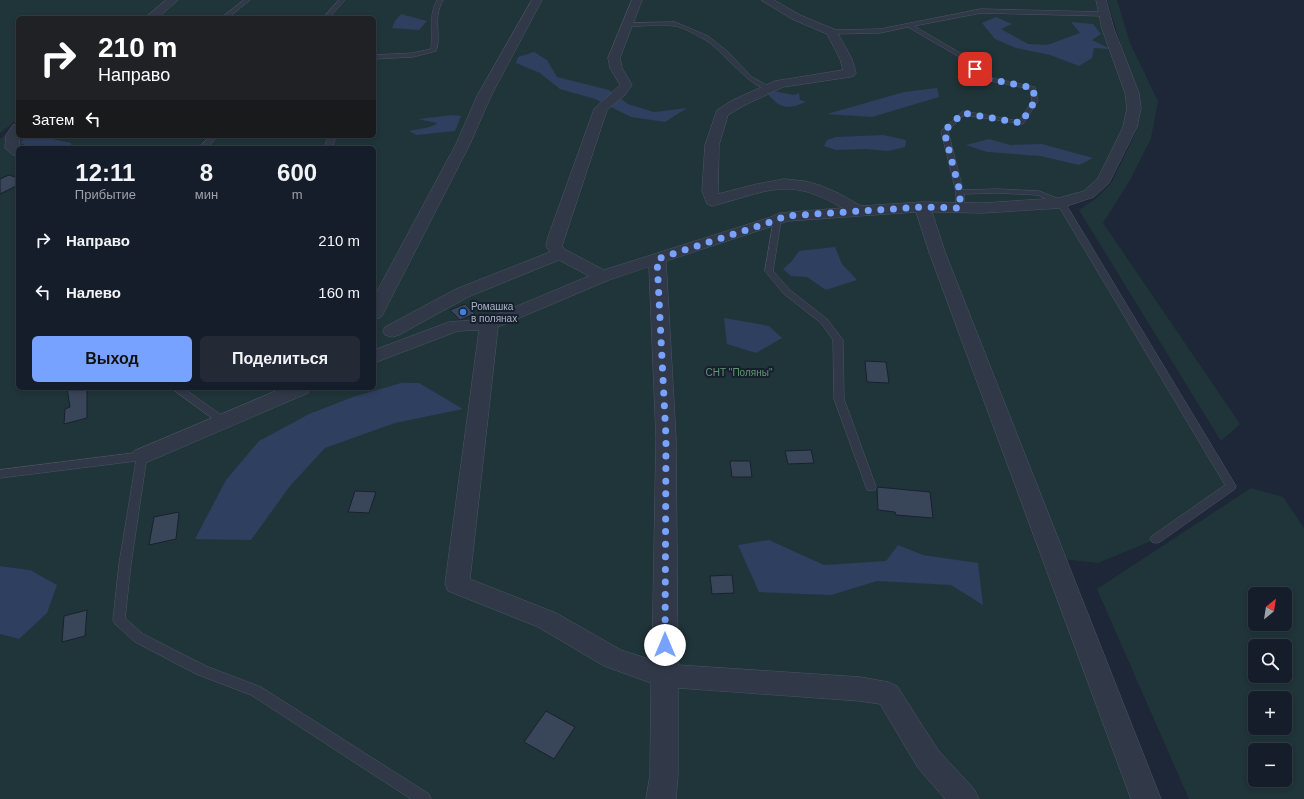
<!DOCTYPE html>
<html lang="ru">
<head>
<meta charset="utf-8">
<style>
	:root { --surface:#161d2a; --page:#232a36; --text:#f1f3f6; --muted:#9ea2a8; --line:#353b47; --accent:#77a2ff }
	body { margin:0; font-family:Arial,sans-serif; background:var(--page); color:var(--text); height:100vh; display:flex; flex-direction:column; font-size:15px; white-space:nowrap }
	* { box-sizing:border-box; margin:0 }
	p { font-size:13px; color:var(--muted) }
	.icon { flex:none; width:22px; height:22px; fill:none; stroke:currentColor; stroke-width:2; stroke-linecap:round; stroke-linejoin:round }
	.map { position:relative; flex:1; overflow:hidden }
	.details { position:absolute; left:16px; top:146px; width:360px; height:244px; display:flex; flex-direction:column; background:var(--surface); border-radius:6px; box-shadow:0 2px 6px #0003,0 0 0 1px var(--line) }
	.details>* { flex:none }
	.top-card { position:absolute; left:16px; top:16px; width:360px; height:122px; border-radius:6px; box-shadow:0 2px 6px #0003,0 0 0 1px var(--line); background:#202124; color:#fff; overflow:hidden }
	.needle { width:26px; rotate:30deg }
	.fabs { position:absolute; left:1248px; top:587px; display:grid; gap:8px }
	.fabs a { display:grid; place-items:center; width:44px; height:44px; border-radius:6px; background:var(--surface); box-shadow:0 2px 6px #0003,0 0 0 1px var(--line); font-size:20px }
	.pin { position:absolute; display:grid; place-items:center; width:34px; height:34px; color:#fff; margin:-17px; border-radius:8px; box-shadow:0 2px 6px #0006 }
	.me { position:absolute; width:44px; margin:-22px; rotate:0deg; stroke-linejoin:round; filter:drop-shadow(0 0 3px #0008) }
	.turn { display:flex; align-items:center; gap:14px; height:84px; padding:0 16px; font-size:18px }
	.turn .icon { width:52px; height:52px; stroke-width:2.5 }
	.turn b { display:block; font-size:28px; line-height:34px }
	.then { display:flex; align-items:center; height:38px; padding:0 16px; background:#0003; gap:8px; font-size:15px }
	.eta { display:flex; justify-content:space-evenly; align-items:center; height:68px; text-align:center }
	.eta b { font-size:24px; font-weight:700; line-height:28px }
	.primary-button { display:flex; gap:8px; margin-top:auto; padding:8px 16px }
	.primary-button a { flex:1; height:46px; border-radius:6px; background:var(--accent); color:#111; font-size:16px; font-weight:700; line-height:46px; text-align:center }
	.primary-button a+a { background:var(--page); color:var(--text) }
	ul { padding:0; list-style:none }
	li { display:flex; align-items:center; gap:12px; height:52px; padding:0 16px }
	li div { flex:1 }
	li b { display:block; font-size:15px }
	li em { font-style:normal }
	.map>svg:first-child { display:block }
	.green { fill:#203539; fill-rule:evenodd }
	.water { fill:#2e3f5f }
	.building { fill:#394559; stroke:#19212f }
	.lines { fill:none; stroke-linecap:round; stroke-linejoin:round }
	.lane-casing { stroke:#4c5464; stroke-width:1 }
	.street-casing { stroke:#4c5464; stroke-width:1 }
	.lane { fill:#313949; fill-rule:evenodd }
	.street { fill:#313949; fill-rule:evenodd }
	.route { stroke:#77a2ff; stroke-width:7; stroke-dasharray:0 12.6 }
	.shop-dot { fill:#3f7fe0; stroke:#171f2d; stroke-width:1.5 }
	.labels { text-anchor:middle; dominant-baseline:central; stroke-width:4; stroke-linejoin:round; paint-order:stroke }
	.poi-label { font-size:10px; fill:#abb4c6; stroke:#171f2d; text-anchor:start }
	.park-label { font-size:10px; fill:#619872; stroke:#171f2d }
</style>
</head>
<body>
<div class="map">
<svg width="1304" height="799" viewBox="0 0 1304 799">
	<rect width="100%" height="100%" fill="#1e2738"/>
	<g class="green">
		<polygon points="0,0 168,0 145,18 18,18 18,119 0,133"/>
		<path d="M173,0H1101L1134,108L1104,180L1062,203L1231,486L1156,539L1098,563L1053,558L1146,799H0V634L20,639L30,570L0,566V139L18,125V136H374V18H151ZM18,148H374V388H18Z"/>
		<polygon points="1107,0 1117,0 1130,43 1158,101 1151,138 1130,180 1103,223 1240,424 1221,441 1079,210 1097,198 1112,182 1136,132 1140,107"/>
		<path d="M1251,488L1283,497L1304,528V799H1189L1097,589ZM1255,594H1285V624H1255ZM1255,646H1285V676H1255ZM1255,698H1285V728H1255ZM1255,750H1285V780H1255Z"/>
	</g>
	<g class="water">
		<polygon points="401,14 427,21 419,30 392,28 395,21"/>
		<polygon points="996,17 1012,24 1001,29 1028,44 1047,45 1080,33 1071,22 1093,24 1101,34 1092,40 1111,49 1094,48 1092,58 1079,66 1050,55 1016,48 995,39 982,23"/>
		<polygon points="534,52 547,60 557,77 609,90 628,104 654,112 687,108 665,122 631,117 595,99 560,89 540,73 516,63 518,57"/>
		<polygon points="937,88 939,97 872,117 827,114 904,92"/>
		<path d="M773,91L794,95L799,93L800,100L806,102C787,110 780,109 767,93Z"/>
		<path d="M453,115L461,116L455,131L417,135L409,131C416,129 433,128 437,123L418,119Z"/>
		<polygon points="883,135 906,140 905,147 888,151 865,149 836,150 824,146 827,140 836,137"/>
		<polygon points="25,136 48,136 48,138 71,143 72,148 32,148 21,143"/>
		<polygon points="989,139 1010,145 1042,144 1093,158 1079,165 1040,156 987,152 966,145"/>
		<polygon points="835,247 842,264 857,280 826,290 807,277 791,276 783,269 792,261 799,251"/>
		<polygon points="724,318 769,326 782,338 756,353 727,344"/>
		<polygon points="401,383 419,383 463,409 395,423 325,448 290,486 251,540 195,539 226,480 259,441 309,414 353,397"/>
		<polygon points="769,540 824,565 886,561 898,545 923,555 978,563 983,605 951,585 877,581 831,595 759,592 738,545"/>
		<polygon points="0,566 30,570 57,585 47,613 19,639 0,634"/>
	</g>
	<g class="building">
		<polygon points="9,175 18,178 18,185 0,194 0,179"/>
		<polygon points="465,304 475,314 460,320 450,310"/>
		<polygon points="865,361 886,362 889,383 867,382"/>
		<polygon points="67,388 87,388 87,418 64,424 65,409 70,407"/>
		<polygon points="811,450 814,463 788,464 785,451"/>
		<polygon points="730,461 750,461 752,477 732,477"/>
		<polygon points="877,487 930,492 933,518 896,515 895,512 878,510"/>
		<polygon points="355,491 376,492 369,513 348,512"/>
		<polygon points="179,512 176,539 149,545 154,517"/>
		<polygon points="732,575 734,593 712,594 710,576"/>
		<polygon points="87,610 85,636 62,642 64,616"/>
		<polygon points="546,711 575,727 554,759 524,742"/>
	</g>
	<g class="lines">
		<g class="lane-casing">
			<g id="lane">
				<polygon points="244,0 250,0 228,18 221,18"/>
				<polygon points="339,0 345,0 329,18 323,18"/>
				<path d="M437,0H443C432,20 442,34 436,51L413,57L374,59V55L413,53L431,49C433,31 428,16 437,0Z"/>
				<polygon points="981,9 1103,12 1106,14 1103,16 981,13 914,26 972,60 981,76 1035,87 1038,101 1023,124 964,115 948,131 963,190 998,189 1039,191 1064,201 1236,486 1235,489 1160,542 1156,543 1152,542 1150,539 1152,536 1225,485 1058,205 1038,195 998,193 964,194 964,208 960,210 956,208 956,192 941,131 963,111 1019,121 1032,101 1030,89 977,78 968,62 908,27 880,33 832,34 829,32 832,30 880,29"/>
				<path d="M675,22L708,36L727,51L752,77L770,87V89C752,92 721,47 702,38C694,34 683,27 674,26C659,24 642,26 627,27L624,25L627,23Z"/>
				<polygon points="210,136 218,136 207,148 199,148"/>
				<polygon points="326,136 334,136 335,140 332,148 324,148 327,140"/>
				<polygon points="774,218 777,218 781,220 773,271 790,290 827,319 843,340 844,399 876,487 875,490 867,490 866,487 834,399 833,340 821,323 784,294 765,271"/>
				<polygon points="171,388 183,388 227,419 228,421 227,423 219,423"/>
				<polygon points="142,452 146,453 147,456 131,564 125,618 143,634 206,666 261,687 429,794 431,799 411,799 251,695 196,674 135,642 115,624 113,620 119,564 136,461 0,478 0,470"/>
			</g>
		</g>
		<g class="street-casing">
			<g id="street">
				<polygon points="166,0 178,0 158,18 145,18"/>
				<polygon points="532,0 542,0 491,96 470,144 383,314 380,318 374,319 374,297 456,144 477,96"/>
				<path d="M632,0H642L620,58L622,68L632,85L625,95L607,110L562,246L566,250L604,270L771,217L779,213L842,208C788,175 767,192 712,206L707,204L702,191L705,145L717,110L733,100L775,81L843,70L840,59L827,34L792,19L761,0H774L800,15L836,30L852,59L856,73L854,76L850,77L783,87L743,106L728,115L719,145L718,194L757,184L784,179L804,181L819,185L838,193L861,206L922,202L983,203L1059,198L1084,191L1098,178L1123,127L1127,108L1125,93L1102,29L1096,0H1106L1114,29L1139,93L1141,108L1137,127L1109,183L1094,197L1061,208L983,213L932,212L945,252L1161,799H1131L929,252L916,212L788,221L666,261L676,438L678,665L860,677L888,682L897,686L938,750L974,789L979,799H945L918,768L880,704L860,701L678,688V775L676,799H646L650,775L651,683L604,666L538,627L448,591L445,584L479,330L458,331L374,363V350L449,322L486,319L589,276L559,260L468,297L399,335L392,337L385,335L383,331L385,327L456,289L550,252L546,246L548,237L594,109L620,85L610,68L608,58ZM649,267L656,438L652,660L621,650L556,613L470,579L498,327L609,280Z"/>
				<polygon points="18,124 18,136 20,136 19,146 22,148 18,148 18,156 13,155 5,148 6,135 13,125"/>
				<polygon points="283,388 311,388 308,393 150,461 142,464 134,461 131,456 134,451"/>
			</g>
		</g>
		<use href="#lane" class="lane"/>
		<use href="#street" class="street"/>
	</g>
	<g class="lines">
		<polyline class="route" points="665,645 666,438 657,259 777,220 785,216 922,207 960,208 960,192 944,131 963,113 1021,123 1035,101 1033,88 979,77 975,69"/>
	</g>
	<circle class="shop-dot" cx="463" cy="312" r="4"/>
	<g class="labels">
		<g class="poi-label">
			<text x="471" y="306">Ромашка<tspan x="471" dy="12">в полянах</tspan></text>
		</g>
		<g class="park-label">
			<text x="739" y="372">СНТ "Поляны"</text>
		</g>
	</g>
</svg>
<div class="fabs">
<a><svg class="needle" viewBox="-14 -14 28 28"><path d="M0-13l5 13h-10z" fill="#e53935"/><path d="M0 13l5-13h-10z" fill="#9ea2a8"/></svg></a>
<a><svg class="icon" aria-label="search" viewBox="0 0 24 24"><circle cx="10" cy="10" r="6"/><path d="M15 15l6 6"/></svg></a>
<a>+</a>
<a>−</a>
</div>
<div class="pin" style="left:975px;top:69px;background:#d93025"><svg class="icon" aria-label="arrive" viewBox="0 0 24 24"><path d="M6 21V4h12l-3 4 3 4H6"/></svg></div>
<svg class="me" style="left:665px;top:645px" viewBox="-20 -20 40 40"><circle r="19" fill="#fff"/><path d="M0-13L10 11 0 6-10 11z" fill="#77a2ff"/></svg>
<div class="top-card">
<div class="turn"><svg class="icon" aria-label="right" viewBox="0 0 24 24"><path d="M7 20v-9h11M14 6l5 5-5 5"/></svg><div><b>210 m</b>Направо</div></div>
<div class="then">Затем<svg class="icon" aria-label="left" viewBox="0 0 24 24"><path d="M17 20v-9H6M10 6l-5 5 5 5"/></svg></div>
</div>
<section class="details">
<div class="eta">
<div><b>12:11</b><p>Прибытие</p></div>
<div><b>8</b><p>мин</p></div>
<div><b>600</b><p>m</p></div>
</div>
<ul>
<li><svg class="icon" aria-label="right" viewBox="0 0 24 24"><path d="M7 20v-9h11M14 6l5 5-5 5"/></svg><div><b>Направо</b></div><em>210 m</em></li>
<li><svg class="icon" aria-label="left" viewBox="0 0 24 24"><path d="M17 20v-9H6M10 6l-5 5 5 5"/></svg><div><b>Налево</b></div><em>160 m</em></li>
</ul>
<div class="primary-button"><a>Выход</a><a>Поделиться</a></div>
</section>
</div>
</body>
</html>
